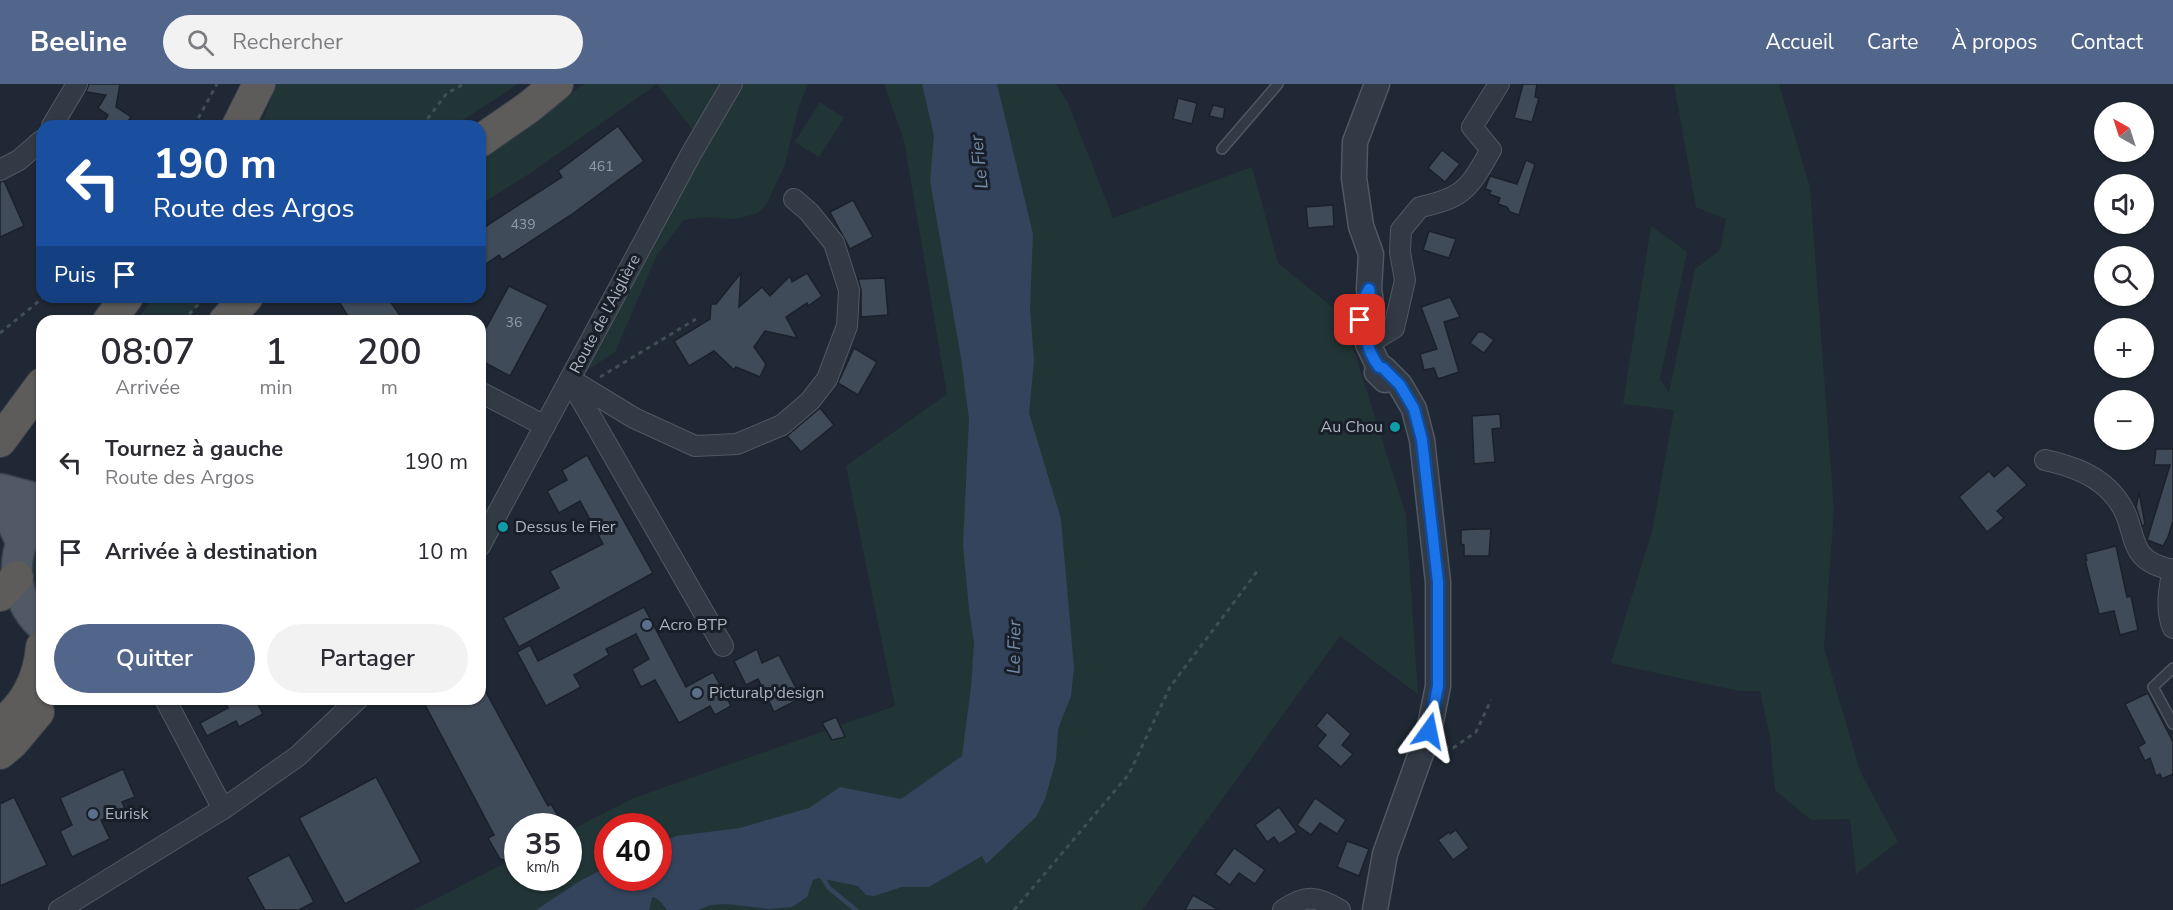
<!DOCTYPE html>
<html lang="fr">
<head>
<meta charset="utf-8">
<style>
	:root { --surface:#fff; --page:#f2f2f3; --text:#2b2b33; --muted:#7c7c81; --accent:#51668a }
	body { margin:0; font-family:"Nunito Sans",sans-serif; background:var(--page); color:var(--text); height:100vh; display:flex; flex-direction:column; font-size:22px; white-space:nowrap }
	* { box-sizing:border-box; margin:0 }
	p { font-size:20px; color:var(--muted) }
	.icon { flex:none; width:33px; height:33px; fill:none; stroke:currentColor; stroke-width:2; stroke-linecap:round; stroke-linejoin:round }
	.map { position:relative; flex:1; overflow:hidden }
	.panel { position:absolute; left:36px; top:231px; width:450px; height:390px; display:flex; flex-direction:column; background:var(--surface); border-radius:18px; box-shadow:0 2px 4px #0004 }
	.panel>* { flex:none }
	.guide { position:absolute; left:36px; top:36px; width:450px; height:183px; border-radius:18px; box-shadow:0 2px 4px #0004; background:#1a4fa0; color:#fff; overflow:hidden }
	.needle { width:39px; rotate:321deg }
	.controls { position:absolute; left:2094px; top:18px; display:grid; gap:12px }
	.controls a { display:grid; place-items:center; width:60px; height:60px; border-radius:50%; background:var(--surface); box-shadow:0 2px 4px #0004; font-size:30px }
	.speed { position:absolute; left:504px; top:729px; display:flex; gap:12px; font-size:30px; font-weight:700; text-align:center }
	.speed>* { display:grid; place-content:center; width:78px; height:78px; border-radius:50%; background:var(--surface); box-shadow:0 2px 4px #0004; line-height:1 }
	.speed small { font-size:15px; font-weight:400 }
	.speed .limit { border:9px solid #d22; background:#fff; color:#111 }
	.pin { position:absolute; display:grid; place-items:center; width:51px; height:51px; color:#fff; margin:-26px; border-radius:12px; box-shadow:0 3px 9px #0006 }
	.me { position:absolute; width:66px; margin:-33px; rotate:12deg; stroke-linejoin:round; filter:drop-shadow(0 0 4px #0008) }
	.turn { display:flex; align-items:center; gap:21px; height:126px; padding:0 18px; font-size:27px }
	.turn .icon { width:78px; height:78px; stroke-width:2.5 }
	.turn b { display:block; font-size:42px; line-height:51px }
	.then { display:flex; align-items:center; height:57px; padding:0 18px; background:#0003; gap:12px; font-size:22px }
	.eta { display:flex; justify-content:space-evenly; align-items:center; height:102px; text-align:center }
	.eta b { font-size:36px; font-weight:600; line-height:42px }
	.action { display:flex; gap:12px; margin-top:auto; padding:12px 18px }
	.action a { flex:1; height:69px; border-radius:36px; background:var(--accent); color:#fff; font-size:24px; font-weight:600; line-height:69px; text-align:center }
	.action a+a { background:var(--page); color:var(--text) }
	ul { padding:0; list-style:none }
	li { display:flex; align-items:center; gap:18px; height:90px; padding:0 18px }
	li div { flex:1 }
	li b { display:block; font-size:22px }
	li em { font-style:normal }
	header { display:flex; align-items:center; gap:36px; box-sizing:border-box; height:84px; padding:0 30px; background:var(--accent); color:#fff }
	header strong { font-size:28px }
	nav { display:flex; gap:33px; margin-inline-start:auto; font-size:21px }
	.search { width:420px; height:54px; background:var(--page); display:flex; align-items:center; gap:15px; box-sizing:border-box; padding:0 21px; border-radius:33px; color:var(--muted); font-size:22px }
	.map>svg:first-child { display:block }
	.green { fill:#223536; fill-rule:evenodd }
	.water { fill:#33445c }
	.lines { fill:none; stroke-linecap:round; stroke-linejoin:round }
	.stream { stroke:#33445c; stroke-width:4.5 }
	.building { fill:#404b59; stroke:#1a212b; stroke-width:1.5 }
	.service-casing { stroke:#505863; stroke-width:12 }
	.minor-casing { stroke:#505863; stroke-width:22 }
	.tertiary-casing { stroke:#505863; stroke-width:27 }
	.primary-casing { stroke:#3c434e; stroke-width:33 }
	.trunk-casing { stroke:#3a424c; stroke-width:34 }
	.path { stroke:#3e5053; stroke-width:3; stroke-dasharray:4.5 4.5; stroke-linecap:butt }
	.service { stroke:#323a45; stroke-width:9 }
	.minor { stroke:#323a45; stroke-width:20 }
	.tertiary { stroke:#323a45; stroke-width:24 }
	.primary { stroke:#505965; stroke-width:30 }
	.trunk { stroke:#5e5c5a; stroke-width:32 }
	.route-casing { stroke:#114b97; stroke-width:15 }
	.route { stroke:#1a73e8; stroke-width:10 }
	.culture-dot { fill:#0f9aa8; stroke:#181f29; stroke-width:2 }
	.service-dot { fill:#5c6f8a; stroke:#181f29; stroke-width:2 }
	.labels { text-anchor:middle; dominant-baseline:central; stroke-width:6; stroke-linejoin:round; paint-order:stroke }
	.number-label { font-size:14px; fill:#919aa8 }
	.street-label { font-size:16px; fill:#acb5c2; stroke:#181f29 }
	.poi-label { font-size:16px; fill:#acb5c2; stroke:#181f29; text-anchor:start }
	.water-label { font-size:18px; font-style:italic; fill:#748caa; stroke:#181f29 }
</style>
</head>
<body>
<header>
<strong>Beeline</strong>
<div class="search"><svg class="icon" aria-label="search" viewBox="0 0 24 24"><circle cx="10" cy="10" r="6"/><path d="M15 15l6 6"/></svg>Rechercher</div>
<nav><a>Accueil</a><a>Carte</a><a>À propos</a><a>Contact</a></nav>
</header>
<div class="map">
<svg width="2173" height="826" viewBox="0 0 2173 826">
	<rect width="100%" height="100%" fill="#1f2834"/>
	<g class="green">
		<polygon points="276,0 518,0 454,42 261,42"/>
		<polygon points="584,0 808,0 798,25 785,81 766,121 758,129 734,135 705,133 684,136 657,171 615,268 589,285 581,284 703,59 657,0 532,88 480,121 480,75"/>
		<path d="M884,0H1056L1068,19L1113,134L1252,83L1278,179L1343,232L1406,431L1418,610L1340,552L1142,826H414L517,773L518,794H568L569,747L634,714L895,622L846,382L947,310L904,56ZM608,742H658V794H608Z"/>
		<polygon points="1674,0 1779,0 1810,103 1834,426 1824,564 1860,687 1898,758 1856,790 1850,735 1811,736 1775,706 1770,653 1760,607 1739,607 1611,579 1652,448 1674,326 1623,320 1651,142 1687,168 1660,295 1669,309 1695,185 1720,166 1726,135 1696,123"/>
		<polygon points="820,18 844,34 819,73 795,58"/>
		<polygon points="154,213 205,213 185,237 136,237"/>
		<polygon points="42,439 42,528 26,498"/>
	</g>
	<polygon class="water" points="922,0 997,0 1033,150 1030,224 1034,277 1029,329 1061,435 1074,584 1071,612 1058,645 1056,676 1045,715 1036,733 986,780 982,772 929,803 902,803 874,812 866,811 858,802 819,794 813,796 807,813 792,823 770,825 726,820 711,821 698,826 667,826 660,817 654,813 652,814 649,826 536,826 580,797 607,783 608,794 658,794 659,759 676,752 740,744 809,724 840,703 901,715 962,672 971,603 974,559 969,525 963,461 969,335 961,274 930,97 934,52"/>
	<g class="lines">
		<polyline class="stream" points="820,790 829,804 856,826"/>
	</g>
	<g class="building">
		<polygon points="89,0 120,0 116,23 131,33 125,42 102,42 108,31 98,24 106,11 86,8"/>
		<polygon points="1523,0 1537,0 1535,13 1539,14 1532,38 1514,34"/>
		<polygon points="1178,14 1197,19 1192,40 1173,35"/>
		<polygon points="1213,21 1225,24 1223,35 1209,32"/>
		<polygon points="618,42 644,77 571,131 502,176 499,171 480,184 480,146 562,93 558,87"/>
		<polygon points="1442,66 1460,80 1445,98 1428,84"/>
		<polygon points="1526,76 1535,80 1519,131 1510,128 1507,123 1498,120 1500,114 1489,110 1491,107 1485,105 1490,92 1517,100"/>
		<polygon points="4,97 24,142 0,153 0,98"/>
		<polygon points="853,116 873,153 850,165 830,128"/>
		<polygon points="1333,121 1334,142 1308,144 1306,123"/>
		<polygon points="1429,147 1456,155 1449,174 1423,166"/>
		<polygon points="741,189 739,223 762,203 770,212 790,192 792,198 807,189 822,212 808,222 807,219 786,233 797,254 765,247 754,263 766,280 760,293 736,283 734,286 714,267 689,282 674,257 710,235 711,220 716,220"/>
		<polygon points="885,194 888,231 861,233 861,206 858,195"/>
		<polygon points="509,202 548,221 510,292 480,276 480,255"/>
		<polygon points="336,213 387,213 404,237 351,237"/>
		<polygon points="1450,213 1460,233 1444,238 1459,288 1438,295 1434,284 1424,286 1420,270 1437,265 1421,223"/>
		<polygon points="1478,248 1483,248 1494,256 1484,269 1470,259"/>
		<polygon points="854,264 877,278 858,311 838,299"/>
		<polygon points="820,324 834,341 801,368 787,352"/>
		<polygon points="1500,330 1501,344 1492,345 1495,378 1474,380 1472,332"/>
		<polygon points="2156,365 2173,365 2173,437 2168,453 2163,462 2147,456 2170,381 2154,381"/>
		<polygon points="587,371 653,489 519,563 503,534 559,504 550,487 603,460 580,417 559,429 547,407 567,396 562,386"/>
		<polygon points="2008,381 2027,401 1997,427 2004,434 1987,448 1959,413 1989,387 1994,393"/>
		<polygon points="2139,408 2145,440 2142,442 2136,423"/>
		<polygon points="1477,445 1491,445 1489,472 1464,472 1464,461 1461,460 1461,446"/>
		<polygon points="2116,462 2127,513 2131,512 2138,546 2120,551 2114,527 2099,530 2085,476 2087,476 2085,470"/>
		<polygon points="644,523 686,603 713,588 731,622 715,631 710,622 679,639 655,596 641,603 632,585 649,575 636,550 606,565 609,571 574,591 581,603 546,622 517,568 530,561 538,577"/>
		<polygon points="757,565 762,579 779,571 801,614 774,628 758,595 746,601 734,577"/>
		<polygon points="480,597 548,722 551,720 564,742 518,742 518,779 500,775 488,754 494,751 422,615 480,615"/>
		<polygon points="2148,609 2173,658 2173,690 2162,695 2160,690 2156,692 2150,674 2145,677 2138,663 2145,659 2125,620"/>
		<polygon points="224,615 255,615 263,630 239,643 236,637 207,652 200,639 228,624"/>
		<polygon points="1327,628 1351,650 1342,661 1353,670 1341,683 1317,662 1326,651 1316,642"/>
		<polygon points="836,633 845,653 832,656 822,639"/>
		<polygon points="123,685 135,713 122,718 125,725 101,736 110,755 72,773 60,747 72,741 60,714"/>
		<polygon points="376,693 421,778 345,820 299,734"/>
		<polygon points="14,713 47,781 0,802 0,720"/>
		<polygon points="1315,714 1346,736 1337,750 1320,739 1311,751 1297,741"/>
		<polygon points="1279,723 1297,748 1279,760 1274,753 1267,758 1255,741"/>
		<polygon points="1456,746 1469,764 1453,776 1438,756 1449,748 1450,750"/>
		<polygon points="1347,757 1369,765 1359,792 1337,783"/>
		<polygon points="1234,764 1265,786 1255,800 1239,789 1230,801 1215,790"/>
		<polygon points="289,771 314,818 299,826 265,826 247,793"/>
		<polygon points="1193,811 1219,826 1185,826"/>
	</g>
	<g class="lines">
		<g class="service-casing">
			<g id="service">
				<polyline points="1222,65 1278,0"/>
				<polyline points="2173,584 2153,603 2173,640"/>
			</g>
		</g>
		<g class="minor-casing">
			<g id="minor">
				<polyline points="52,42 77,0"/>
				<polyline points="0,86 19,76 42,56"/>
				<path d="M1368,260L1394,244L1405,196L1400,168L1401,146L1420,123C1464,114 1469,104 1491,66L1472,43L1499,0"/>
				<polyline points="570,295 634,334 695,362 737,360 782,341 810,317 827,295 847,242 849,206 834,159 809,128 794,115"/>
				<polyline points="571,298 723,562"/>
				<polyline points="480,308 545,342"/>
				<path d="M2045,376C2072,382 2099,391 2117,415C2141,447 2122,476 2173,486"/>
				<polyline points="480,462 691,70 732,0"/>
				<path d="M2173,485C2169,504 2165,526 2173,544"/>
				<polyline points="165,615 223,725"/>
				<polyline points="59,826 223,725 298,672 358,615"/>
				<path d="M1283,826C1306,810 1317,812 1340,826"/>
			</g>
		</g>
		<g class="tertiary-casing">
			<g id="tertiary">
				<polyline points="1377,0 1355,58 1354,94 1361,142 1371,170 1369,205 1372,227 1367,244 1368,260 1379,283 1377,288 1385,296"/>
				<polyline points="1375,826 1385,770 1429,647 1438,602 1438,498 1422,356 1414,325 1400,301 1383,284 1379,283"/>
			</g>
		</g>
		<g class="primary-casing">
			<g id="primary">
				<polyline points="0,405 42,416"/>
				<polyline points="0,420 10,434 21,458"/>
				<path d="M42,428C9,458 8,512 42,542"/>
			</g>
		</g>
		<g class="trunk-casing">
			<g id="trunk">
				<polyline points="238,42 259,0"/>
				<polyline points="480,57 529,23 557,0"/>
				<polyline points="109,237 127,213"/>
				<polyline points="225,237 247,213"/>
				<polyline points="0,357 42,300"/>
				<polyline points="0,511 17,493"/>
				<path d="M0,641C26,621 39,596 42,563"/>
				<polyline points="0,669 12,659 38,628"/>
			</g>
		</g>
		<g class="path">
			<polyline points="194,42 217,0"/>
			<polyline points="422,42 447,9 464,0"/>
			<polyline points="183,237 205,213"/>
			<polyline points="0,249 44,213"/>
			<polyline points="600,293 696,235"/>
			<polyline points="1444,663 1453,664 1476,648 1491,616"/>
			<polyline points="1014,826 1129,690 1170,603 1259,485"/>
		</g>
		<use href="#service" class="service"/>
		<use href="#minor" class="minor"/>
		<use href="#tertiary" class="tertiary"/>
		<use href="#primary" class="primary"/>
		<use href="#trunk" class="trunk"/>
	</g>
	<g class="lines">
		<g class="route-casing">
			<path id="route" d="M1360,236L1362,218L1369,205C1370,212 1372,221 1371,229C1367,254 1363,260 1379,283L1383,284L1400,301L1414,325L1422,356L1438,498V602L1429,647"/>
		</g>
		<use href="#route" class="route"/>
	</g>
	<g class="culture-dot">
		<circle cx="1395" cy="343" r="6"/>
		<circle cx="503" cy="443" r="6"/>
	</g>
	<g class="service-dot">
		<circle cx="647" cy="541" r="6"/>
		<circle cx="697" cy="609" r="6"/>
		<circle cx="93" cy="730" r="6"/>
	</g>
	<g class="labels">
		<g class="number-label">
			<text x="601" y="82">461</text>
			<text x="523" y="140">439</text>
			<text x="514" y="238">36</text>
		</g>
		<g class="street-label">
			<text transform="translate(605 230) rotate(-62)">Route de l'Aiglière</text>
		</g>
		<g class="poi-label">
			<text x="1383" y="343" text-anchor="end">Au Chou</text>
			<text x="515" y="443">Dessus le Fier</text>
			<text x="659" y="541">Acro BTP</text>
			<text x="709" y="609">Picturalp'design</text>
			<text x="105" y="730">Eurisk</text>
		</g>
		<g class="water-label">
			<text transform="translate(979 78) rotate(-96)">Le Fier</text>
			<text transform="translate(1014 563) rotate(-89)">Le Fier</text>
		</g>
	</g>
</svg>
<div class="controls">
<a><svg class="needle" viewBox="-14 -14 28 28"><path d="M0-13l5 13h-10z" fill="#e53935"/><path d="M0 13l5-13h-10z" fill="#7c7c81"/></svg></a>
<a><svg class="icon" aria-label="sound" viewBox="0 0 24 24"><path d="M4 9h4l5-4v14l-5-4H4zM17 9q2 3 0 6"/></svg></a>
<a><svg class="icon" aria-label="search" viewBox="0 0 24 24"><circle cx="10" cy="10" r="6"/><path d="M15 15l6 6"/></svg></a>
<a>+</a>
<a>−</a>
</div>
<div class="speed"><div>35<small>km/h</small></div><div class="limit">40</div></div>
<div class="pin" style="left:1360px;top:236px;background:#d93025"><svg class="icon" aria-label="arrive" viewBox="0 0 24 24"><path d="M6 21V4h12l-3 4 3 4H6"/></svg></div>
<svg class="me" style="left:1429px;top:647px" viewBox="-20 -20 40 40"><path d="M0-17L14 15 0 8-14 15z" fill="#1a73e8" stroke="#fff" stroke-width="4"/></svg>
<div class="guide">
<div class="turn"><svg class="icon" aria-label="left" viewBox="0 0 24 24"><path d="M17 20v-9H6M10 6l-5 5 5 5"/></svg><div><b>190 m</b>Route des Argos</div></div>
<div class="then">Puis<svg class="icon" aria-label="arrive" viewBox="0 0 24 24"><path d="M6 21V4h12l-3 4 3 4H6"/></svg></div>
</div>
<section class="panel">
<div class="eta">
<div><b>08:07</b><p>Arrivée</p></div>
<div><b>1</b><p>min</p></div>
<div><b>200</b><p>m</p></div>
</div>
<ul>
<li><svg class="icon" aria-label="left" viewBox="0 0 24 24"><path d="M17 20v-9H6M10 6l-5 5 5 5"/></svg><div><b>Tournez à gauche</b><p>Route des Argos</p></div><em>190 m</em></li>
<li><svg class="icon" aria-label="arrive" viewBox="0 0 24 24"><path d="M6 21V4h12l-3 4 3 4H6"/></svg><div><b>Arrivée à destination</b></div><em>10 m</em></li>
</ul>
<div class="action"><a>Quitter</a><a>Partager</a></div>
</section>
</div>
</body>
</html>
